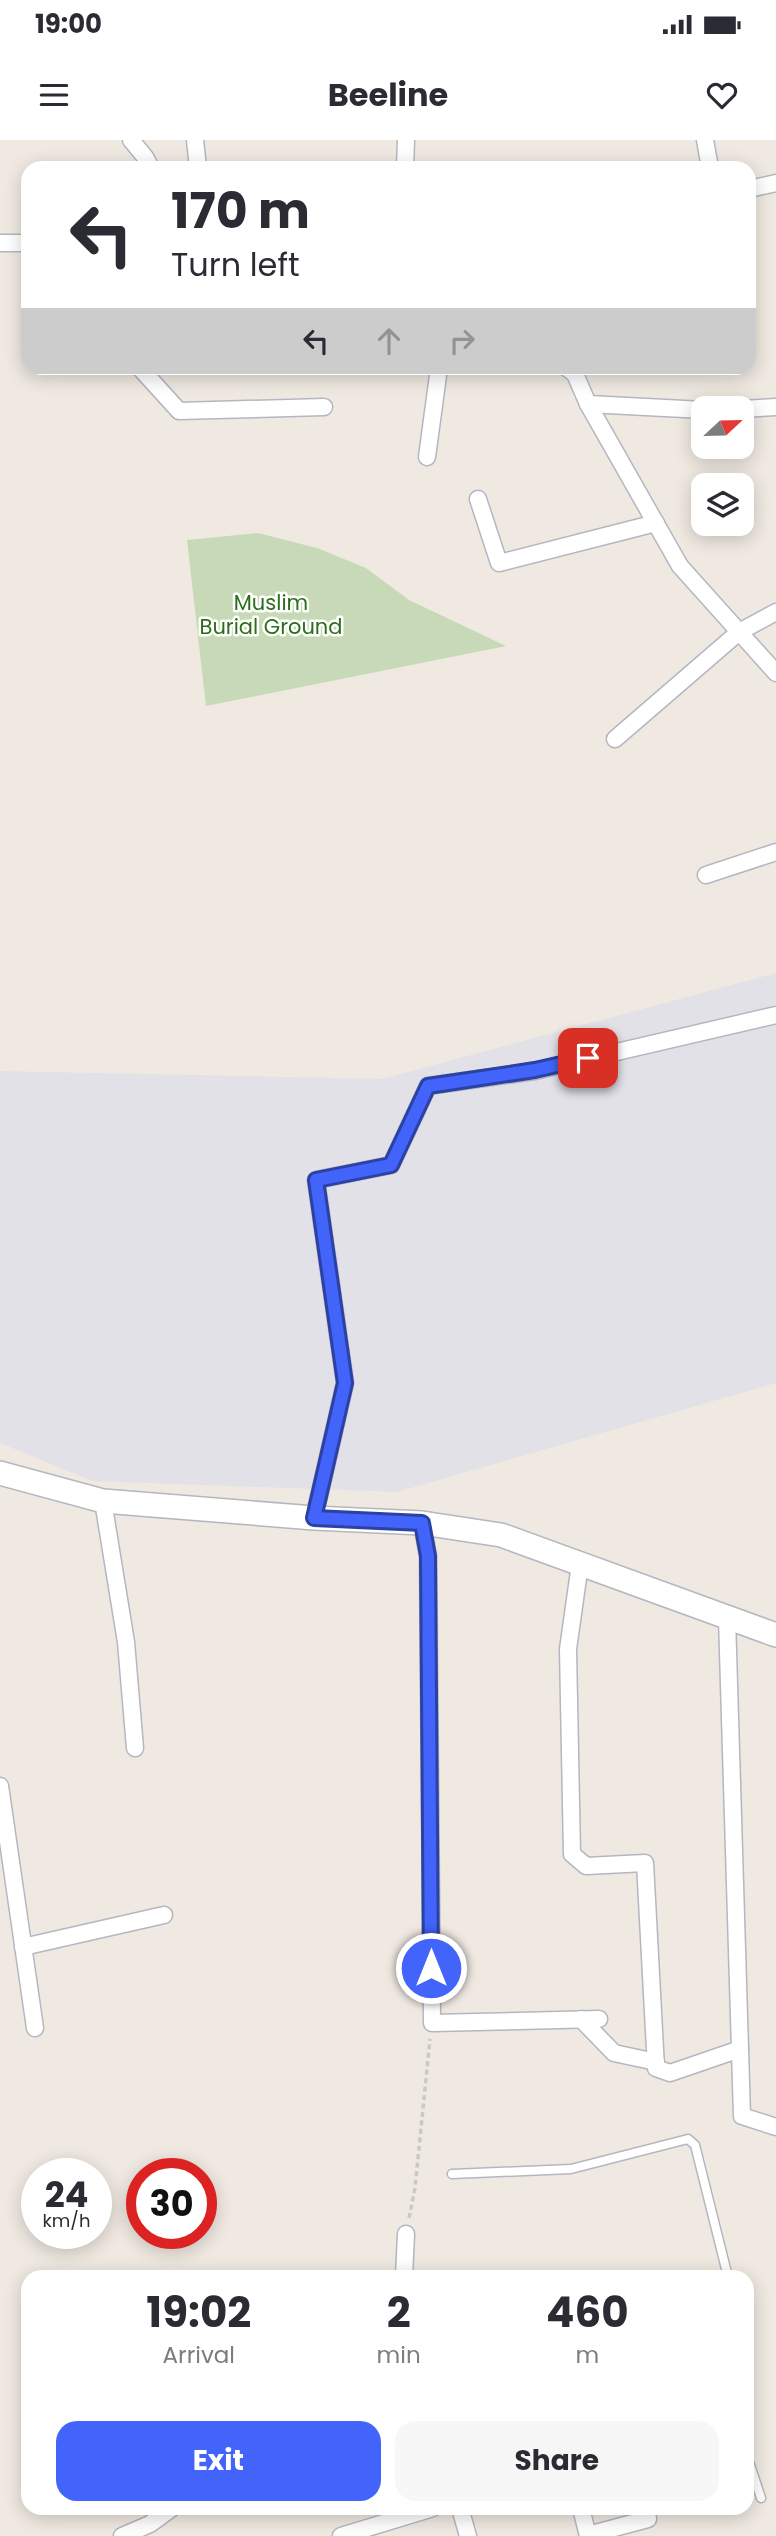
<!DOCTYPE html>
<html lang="en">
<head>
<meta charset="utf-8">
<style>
	:root { --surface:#fff; --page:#f7f7f7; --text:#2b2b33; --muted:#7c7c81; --accent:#4264fb }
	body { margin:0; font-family:Poppins,sans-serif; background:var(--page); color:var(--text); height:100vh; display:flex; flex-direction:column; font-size:26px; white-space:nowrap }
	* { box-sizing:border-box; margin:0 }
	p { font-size:23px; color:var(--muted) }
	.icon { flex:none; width:38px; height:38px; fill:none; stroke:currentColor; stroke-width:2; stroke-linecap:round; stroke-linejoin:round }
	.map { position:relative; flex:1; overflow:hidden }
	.drawer { position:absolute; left:21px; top:2130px; width:733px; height:245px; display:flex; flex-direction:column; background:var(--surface); border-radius:21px; box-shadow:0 4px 18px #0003 }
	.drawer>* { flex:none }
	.hud { position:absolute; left:21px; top:21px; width:735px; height:214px; border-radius:21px; box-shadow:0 4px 18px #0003; background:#fff; color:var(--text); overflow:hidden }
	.needle { width:46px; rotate:68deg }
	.tools { position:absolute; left:691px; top:256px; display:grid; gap:14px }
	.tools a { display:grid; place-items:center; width:63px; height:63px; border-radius:14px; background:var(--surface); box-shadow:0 4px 18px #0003; font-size:35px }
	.speed { position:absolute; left:21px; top:2018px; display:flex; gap:14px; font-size:35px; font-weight:700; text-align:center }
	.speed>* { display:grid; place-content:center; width:91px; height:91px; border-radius:50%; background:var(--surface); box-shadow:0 4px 18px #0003; line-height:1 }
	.speed small { font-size:18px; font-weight:400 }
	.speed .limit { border:10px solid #d22; background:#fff; color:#111 }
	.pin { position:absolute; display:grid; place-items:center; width:60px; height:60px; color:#fff; margin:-30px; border-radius:14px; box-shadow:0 4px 10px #0006 }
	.me { position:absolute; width:77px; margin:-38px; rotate:0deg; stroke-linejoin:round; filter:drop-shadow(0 0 5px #0008) }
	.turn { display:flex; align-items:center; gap:24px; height:147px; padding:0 35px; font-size:32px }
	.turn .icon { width:91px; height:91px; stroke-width:2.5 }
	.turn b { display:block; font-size:49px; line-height:60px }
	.lanes { display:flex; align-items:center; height:66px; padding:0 35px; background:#0003; justify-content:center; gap:35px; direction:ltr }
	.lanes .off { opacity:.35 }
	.eta { display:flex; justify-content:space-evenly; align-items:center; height:119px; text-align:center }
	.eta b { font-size:42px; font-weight:700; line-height:49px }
	.cta { display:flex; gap:14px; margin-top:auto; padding:14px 35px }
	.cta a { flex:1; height:80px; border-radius:21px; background:var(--accent); color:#fff; font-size:28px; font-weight:700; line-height:80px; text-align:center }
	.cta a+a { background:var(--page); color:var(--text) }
	.status { display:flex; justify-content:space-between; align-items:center; height:49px; padding:0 35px; background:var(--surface); direction:ltr }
	.status svg { height:19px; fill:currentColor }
	header { display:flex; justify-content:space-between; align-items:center; height:91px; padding:0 35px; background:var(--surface); font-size:32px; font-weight:700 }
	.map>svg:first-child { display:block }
	.industrial { fill:#e3e1e8 }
	.cemetery { fill:#c8d9b8 }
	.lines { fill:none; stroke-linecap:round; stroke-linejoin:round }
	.service-casing { stroke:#b4b7c1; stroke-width:11 }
	.minor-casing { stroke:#b4b7c1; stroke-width:19 }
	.secondary-casing { stroke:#b4b7c1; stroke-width:26 }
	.path { stroke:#c9c9c9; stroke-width:3.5; stroke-dasharray:5 3.5; stroke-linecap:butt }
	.service { stroke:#fff; stroke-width:8 }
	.minor { stroke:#fff; stroke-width:16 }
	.secondary { stroke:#fff; stroke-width:23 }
	.route-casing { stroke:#2b41a3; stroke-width:18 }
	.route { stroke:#4264fb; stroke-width:12 }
	.labels { text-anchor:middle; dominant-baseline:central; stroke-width:5; stroke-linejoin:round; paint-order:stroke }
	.park-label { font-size:21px; fill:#2c6e1b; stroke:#fff }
</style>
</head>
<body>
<div class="status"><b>19:00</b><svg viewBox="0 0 49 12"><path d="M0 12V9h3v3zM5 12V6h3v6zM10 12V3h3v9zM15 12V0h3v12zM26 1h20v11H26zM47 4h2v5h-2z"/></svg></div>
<header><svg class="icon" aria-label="menu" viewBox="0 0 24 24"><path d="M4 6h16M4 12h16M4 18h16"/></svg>Beeline<svg class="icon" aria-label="heart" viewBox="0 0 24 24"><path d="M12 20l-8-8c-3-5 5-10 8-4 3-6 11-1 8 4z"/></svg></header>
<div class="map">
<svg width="776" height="2396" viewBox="0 0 776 2396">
	<rect width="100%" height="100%" fill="#efe9e1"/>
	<polygon class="industrial" points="776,833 776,1243 397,1352 92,1341 0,1303 0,931 382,939"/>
	<polygon class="cemetery" points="258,393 317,408 366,428 409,460 506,506 206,566 187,400"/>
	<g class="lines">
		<g class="service-casing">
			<g id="service">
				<polyline points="452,2034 571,2029 688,1999 695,2005 728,2137"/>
				<polyline points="747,2316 761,2358"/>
			</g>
		</g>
		<g class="minor-casing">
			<g id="minor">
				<polyline points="131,0 145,17 151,28"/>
				<polyline points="195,0 198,28"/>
				<polyline points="705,0 710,28"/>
				<polyline points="405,28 406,0"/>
				<polyline points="749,49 776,43"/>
				<polyline points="0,103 28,103"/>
				<polyline points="140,228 179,271 324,267"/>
				<polyline points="567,228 575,234 588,264 680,426 776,533"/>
				<polyline points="588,264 704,270"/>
				<polyline points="742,269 776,267"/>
				<polyline points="427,317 439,228"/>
				<polyline points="478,359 499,423 656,383"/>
				<polyline points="615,599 739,492 776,472"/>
				<polyline points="706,735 776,712"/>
				<polyline points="103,1361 126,1502 135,1608"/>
				<polyline points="314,1378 345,1243 316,1040 391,1025 428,946 535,931 776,875"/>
				<polyline points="422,1383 428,1416 432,1883 599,1879"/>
				<polyline points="580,1424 568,1509 572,1714 586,1726 645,1723 656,1928 670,1933 740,1909"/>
				<polyline points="727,1478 742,1976 776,1987"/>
				<polyline points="0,1646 35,1888"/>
				<polyline points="23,1807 164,1775"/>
				<polyline points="581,1879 614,1913 656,1922"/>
				<polyline points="404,2137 406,2094"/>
				<polyline points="460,2368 468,2396"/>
				<polyline points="581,2368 588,2396"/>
				<polyline points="588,2395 648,2379 646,2368"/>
				<polyline points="122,2396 150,2384 172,2368"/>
				<polyline points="341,2396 433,2368"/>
			</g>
		</g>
		<g class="secondary-casing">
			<polyline id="secondary" points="0,1333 103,1361 314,1378 422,1383 501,1395 776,1495"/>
		</g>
		<polyline class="path" points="409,2078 415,2048 430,1899"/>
		<use href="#service" class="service"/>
		<use href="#minor" class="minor"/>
		<use href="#secondary" class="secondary"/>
	</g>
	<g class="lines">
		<g class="route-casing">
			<polyline id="route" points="431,1828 428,1416 422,1383 314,1378 345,1243 316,1040 391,1025 428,946 535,930 588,918"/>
		</g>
		<use href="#route" class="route"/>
	</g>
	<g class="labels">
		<g class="park-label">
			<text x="271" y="462">Muslim<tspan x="271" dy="24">Burial Ground</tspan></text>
		</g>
	</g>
</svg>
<div class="tools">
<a><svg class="needle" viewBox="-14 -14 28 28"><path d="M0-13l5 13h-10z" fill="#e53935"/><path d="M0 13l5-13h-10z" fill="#7c7c81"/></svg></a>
<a><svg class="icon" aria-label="layers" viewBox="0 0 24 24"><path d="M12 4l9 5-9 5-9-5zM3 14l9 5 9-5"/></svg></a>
</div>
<div class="speed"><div>24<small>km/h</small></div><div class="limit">30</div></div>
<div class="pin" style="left:588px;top:918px;background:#d93025"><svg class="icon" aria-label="arrive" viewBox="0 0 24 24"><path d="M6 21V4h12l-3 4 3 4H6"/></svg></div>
<svg class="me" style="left:431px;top:1828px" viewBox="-20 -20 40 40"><circle r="17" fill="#4264fb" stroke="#fff" stroke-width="3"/><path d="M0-11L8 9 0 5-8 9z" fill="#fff"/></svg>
<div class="hud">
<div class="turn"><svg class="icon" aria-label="left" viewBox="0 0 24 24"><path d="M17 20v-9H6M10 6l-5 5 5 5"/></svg><div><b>170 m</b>Turn left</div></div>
<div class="lanes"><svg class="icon" aria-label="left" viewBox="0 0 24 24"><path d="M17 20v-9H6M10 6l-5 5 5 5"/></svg><svg class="icon off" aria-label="ahead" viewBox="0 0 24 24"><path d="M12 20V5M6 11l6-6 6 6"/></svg><svg class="icon off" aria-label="right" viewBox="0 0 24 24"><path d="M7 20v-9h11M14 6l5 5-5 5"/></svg></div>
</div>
<section class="drawer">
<div class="eta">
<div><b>19:02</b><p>Arrival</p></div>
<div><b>2</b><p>min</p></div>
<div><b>460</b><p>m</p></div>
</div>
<div class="cta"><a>Exit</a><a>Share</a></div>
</section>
</div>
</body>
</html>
